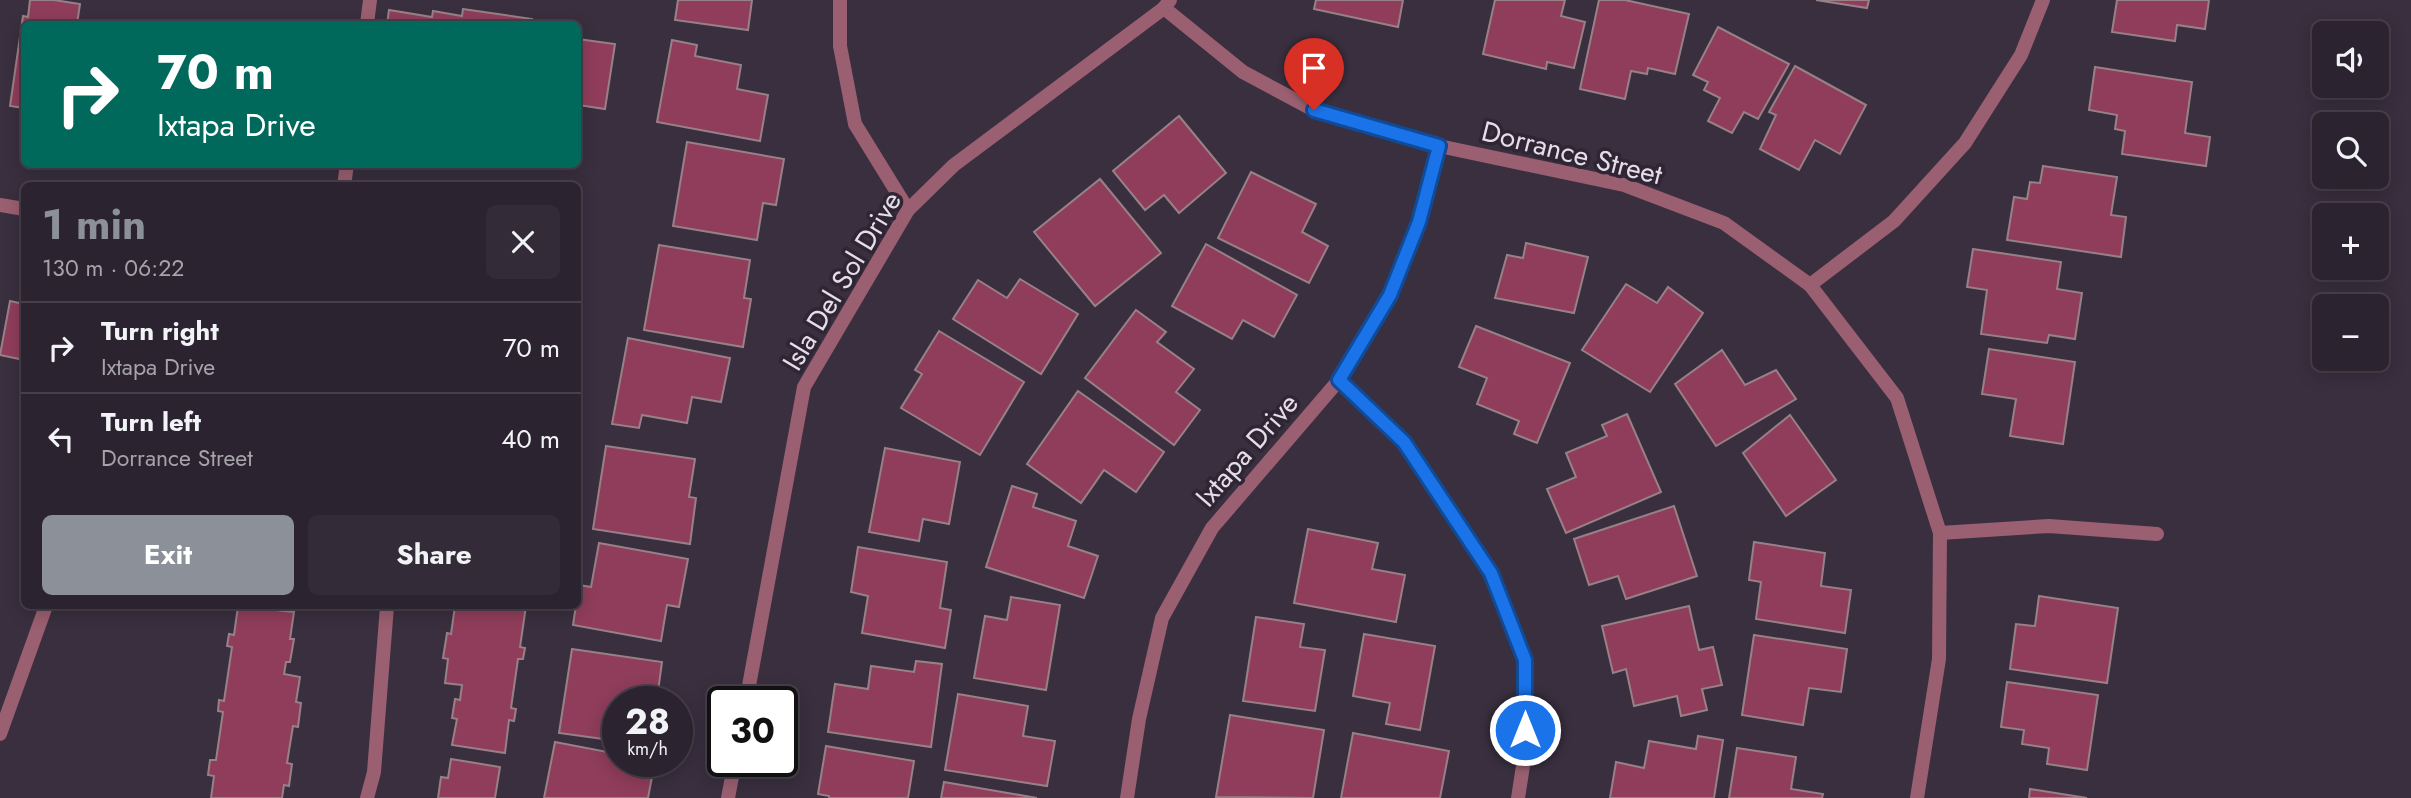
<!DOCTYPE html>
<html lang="en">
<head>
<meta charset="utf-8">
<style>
	:root { --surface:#2b232f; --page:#332b37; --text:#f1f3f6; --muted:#a6a4aa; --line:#47404b; --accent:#8c9099 }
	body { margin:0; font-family:Jost,sans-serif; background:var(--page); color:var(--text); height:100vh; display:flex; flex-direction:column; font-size:26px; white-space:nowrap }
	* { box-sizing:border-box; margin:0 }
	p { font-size:23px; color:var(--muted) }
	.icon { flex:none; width:38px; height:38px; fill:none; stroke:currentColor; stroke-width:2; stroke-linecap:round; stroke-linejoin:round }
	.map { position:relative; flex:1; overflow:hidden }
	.drawer { position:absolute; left:21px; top:182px; width:560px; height:427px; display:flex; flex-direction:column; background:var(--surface); border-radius:10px; box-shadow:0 4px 18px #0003,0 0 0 2px var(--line) }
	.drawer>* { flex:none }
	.guide { position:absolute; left:21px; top:21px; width:560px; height:147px; border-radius:10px; box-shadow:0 4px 18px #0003,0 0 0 2px var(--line); background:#00695c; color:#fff; overflow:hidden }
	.tools { position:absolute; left:2312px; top:21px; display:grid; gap:14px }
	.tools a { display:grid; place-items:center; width:77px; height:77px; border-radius:10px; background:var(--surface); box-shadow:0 4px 18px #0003,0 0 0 2px var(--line); font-size:35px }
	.speed { position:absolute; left:602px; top:686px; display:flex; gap:14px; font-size:35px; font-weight:700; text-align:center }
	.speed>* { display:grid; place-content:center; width:91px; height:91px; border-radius:50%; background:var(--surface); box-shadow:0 4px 18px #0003,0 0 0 2px var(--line); line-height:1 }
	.speed small { font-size:18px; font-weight:400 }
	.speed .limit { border:4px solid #111; border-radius:10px; background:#fff; color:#111 }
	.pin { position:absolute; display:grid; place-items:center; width:60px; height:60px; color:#fff; margin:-72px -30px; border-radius:50% 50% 50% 0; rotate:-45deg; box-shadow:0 0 7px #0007 }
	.pin .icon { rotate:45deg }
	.me { position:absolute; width:77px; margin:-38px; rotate:0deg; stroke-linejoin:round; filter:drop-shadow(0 0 5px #0008) }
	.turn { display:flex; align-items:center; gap:24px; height:147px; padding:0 21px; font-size:32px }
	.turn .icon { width:91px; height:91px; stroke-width:2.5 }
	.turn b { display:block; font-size:49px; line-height:60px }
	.round { display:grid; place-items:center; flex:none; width:74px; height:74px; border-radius:10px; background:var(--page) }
	.overview { display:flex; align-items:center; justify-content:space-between; height:119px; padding:0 21px }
	h1 { font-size:42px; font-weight:700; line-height:52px; color:var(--accent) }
	.cta { display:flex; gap:14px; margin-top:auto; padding:14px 21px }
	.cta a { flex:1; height:80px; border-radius:10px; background:var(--accent); color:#fff; font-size:28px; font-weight:700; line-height:80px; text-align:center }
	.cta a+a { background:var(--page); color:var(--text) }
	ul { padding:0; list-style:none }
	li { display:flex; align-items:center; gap:21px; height:91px; padding:0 21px; border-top:2px solid var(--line) }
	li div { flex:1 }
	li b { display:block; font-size:26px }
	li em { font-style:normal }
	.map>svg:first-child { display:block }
	.building { fill:#8f3d5b; stroke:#988087; stroke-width:2 }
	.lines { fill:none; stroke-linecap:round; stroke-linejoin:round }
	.service { stroke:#9a5f70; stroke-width:14 }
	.minor { stroke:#9a5f70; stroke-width:14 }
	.route-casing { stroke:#114b97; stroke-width:18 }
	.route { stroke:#1a73e8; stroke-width:12 }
	.labels { text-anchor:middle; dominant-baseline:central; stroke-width:7; stroke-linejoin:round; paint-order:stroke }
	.street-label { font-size:28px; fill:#e4dee8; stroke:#2f2534 }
</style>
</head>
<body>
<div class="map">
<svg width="2411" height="798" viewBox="0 0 2411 798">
	<rect width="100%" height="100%" fill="#392f3f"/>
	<g class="building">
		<polygon points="30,0 54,0 80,4 77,24 24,24 24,108 10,106 23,16 28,17"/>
		<polygon points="678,0 752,0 748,30 675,20"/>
		<polygon points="1316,0 1403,0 1398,27 1314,9"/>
		<polygon points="1495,0 1565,0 1561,16 1585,22 1574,68 1547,62 1546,69 1483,54"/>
		<polygon points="1599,0 1625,0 1689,14 1675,74 1648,68 1647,74 1631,71 1625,99 1580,89"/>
		<polygon points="1816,0 1869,0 1867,8"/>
		<polygon points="2117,0 2209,0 2205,29 2177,25 2175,41 2112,32"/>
		<polygon points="463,9 532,19 531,24 387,24 389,10 432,17 433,11 462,16"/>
		<polygon points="1718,27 1789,64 1758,119 1744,112 1732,133 1708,121 1720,98 1704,90 1708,82 1693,75"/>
		<polygon points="578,39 615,44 605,109 578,105"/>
		<polygon points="672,40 697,45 695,56 741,65 737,89 768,95 760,141 657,122"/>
		<polygon points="1795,66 1866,105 1840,154 1815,140 1799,170 1760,149 1776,115 1769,112"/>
		<polygon points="2095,67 2192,82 2185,133 2210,137 2206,166 2122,154 2125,131 2115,129 2117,115 2089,110"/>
		<polygon points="1179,116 1226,173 1179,213 1164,195 1145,210 1113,171"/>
		<polygon points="687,142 784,159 776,205 763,203 757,240 673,226"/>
		<polygon points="2043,166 2117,177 2111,215 2126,217 2121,257 2007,240 2014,197 2027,199 2030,182 2040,183"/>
		<polygon points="1251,172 1316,204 1302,232 1328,246 1309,283 1218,238"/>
		<polygon points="1100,179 1161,253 1095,306 1034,232"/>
		<polygon points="1526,243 1588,257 1574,313 1495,298 1507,255 1523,258"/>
		<polygon points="1206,244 1297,295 1274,337 1243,320 1232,339 1172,306"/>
		<polygon points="659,245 750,260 744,298 751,299 743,347 644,330"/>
		<polygon points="1973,249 2061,262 2057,289 2082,293 2075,339 2049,335 2047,343 1981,334 1987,290 1967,287"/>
		<polygon points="1020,279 1078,314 1041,374 953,319 978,280 1007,298"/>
		<polygon points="1626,284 1657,303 1668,287 1703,313 1650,392 1582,350"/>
		<polygon points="10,301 24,304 24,360 0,355"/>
		<polygon points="1136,310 1166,332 1157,342 1194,369 1176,392 1200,410 1174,445 1085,378"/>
		<polygon points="1476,326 1570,363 1537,443 1514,434 1519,421 1477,404 1487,378 1459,367"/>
		<polygon points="939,331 1024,382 980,455 901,408 922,374 915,370"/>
		<polygon points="628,338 730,358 721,402 692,397 687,423 642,415 639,428 612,424"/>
		<polygon points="1989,349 2075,362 2063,444 2010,436 2016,399 1982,394"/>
		<polygon points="1722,350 1745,385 1776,370 1796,399 1716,446 1675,384"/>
		<polygon points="1078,391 1164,452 1136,492 1104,470 1081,503 1027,464"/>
		<polygon points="1627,414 1661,492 1566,533 1547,489 1576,477 1566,453 1607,436 1602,425"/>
		<polygon points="1790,415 1836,480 1786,516 1743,453"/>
		<polygon points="606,446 695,459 689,497 696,498 690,544 593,529"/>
		<polygon points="885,448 960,462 949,524 923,519 919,541 869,532"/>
		<polygon points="1012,486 1037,494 1033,507 1076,521 1068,546 1098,556 1084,598 986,567"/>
		<polygon points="1674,506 1697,576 1626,599 1618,576 1589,585 1574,539"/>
		<polygon points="1308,529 1378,543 1372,569 1405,575 1396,622 1294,603"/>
		<polygon points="1754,542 1825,553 1821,586 1851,590 1845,633 1756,619 1761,582 1749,580"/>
		<polygon points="599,543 688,559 679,607 667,605 661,641 573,625 579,585 591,587"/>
		<polygon points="858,547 947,562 940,608 951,610 945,648 862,633 868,596 851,592"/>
		<polygon points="2039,596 2118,608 2107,683 2010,669 2016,624 2035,626"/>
		<polygon points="1011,597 1060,605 1046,690 974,678 985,616 1007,620"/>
		<polygon points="238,606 294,612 290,639 294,639 290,662 286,662 284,674 300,677 296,702 301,703 298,727 293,726 287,763 292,764 289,786 284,785 282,798 211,798 214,776 208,775 210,760 216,760 223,712 218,711 219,700 224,701 232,647 227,646 229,634 234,635"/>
		<polygon points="455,606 526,606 520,647 525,648 523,659 518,659 511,708 516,709 514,721 509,720 505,753 452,745 457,719 452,718 455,699 460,700 462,685 445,683 448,659 443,658 447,633 451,634"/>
		<polygon points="1689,606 1699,650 1713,647 1722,685 1702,689 1707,710 1681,716 1677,696 1634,706 1626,669 1613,673 1602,626"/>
		<polygon points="1256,617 1304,624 1300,647 1325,650 1315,711 1243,701"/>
		<polygon points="1364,634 1435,646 1420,730 1386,724 1390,703 1353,696"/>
		<polygon points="1754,635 1847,649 1841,692 1809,688 1803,725 1742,715"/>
		<polygon points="572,649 662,662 657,699 664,702 618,702 618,741 559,733"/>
		<polygon points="916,661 942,664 931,747 828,732 835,684 868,689 871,666 914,672"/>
		<polygon points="2007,682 2098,695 2087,770 2047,764 2049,748 2022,744 2024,730 2001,727"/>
		<polygon points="958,694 1028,706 1023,736 1055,741 1047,786 945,770"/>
		<polygon points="1230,715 1324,730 1313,798 1216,797"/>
		<polygon points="1353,733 1449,751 1440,798 1341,798"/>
		<polygon points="1698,736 1723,740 1714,798 1610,798 1616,762 1644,768 1649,741 1696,749"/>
		<polygon points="555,742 618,754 618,761 655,761 648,798 544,798"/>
		<polygon points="826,746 914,761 908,798 829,798 829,796 818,794"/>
		<polygon points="1737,748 1796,757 1791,789 1823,794 1822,798 1729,798"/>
		<polygon points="451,759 500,767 495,798 438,798 441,777 448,778"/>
		<polygon points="944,782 1037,798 941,798"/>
		<polygon points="2030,789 2087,798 2029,798"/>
	</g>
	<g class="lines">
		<g class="service">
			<polyline points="367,24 370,0"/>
			<polyline points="344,186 347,164"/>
			<polyline points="0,734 46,606"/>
			<polyline points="367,798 374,772 387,606"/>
		</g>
		<g class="minor">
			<polyline points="840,0 840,46 855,124 908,210"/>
			<polyline points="1164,8 1243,72 1314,110 1439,146 1624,185 1724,223 1810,285 1897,398 1940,533 1939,659 1917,798"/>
			<polyline points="0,205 24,209"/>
			<polyline points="1810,285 1894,221 1965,143 2021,55 2043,0"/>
			<polyline points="1339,380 1404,442 1491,573 1525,660 1525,753 1518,798"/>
			<polyline points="1940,533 2049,526 2157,534"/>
			<polyline points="746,702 804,387 908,210 954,165 1164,8 1170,0"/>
			<polyline points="728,798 735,761"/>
			<polyline points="1127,798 1139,719 1162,618 1212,528 1339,380 1390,295 1419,222 1439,146"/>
		</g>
	</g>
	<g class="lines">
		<g class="route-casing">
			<polyline id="route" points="1314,110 1439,146 1419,222 1390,295 1339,380 1404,442 1491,573 1525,660 1525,730"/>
		</g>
		<use href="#route" class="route"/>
	</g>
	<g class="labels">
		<g class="street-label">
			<text transform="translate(1572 153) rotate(14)">Dorrance Street</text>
			<text transform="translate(842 281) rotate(-59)">Isla Del Sol Drive</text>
			<text transform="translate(1247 450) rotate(-49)">Ixtapa Drive</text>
		</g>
	</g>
</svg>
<div class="tools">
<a><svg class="icon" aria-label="sound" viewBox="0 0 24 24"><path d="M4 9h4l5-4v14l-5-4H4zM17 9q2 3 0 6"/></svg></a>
<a><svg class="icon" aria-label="search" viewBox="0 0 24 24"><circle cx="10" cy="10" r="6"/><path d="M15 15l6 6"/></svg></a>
<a>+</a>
<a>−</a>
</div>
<div class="speed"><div>28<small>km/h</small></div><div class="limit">30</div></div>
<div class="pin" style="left:1314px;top:110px;background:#d93025"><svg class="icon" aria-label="arrive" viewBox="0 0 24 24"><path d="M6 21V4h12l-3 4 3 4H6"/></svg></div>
<svg class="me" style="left:1525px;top:730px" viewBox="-20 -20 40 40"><circle r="17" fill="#1a73e8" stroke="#fff" stroke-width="3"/><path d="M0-11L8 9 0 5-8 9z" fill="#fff"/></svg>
<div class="guide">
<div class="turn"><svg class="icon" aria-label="right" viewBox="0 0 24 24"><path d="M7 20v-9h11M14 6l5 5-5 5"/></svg><div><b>70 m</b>Ixtapa Drive</div></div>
</div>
<section class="drawer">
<div class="overview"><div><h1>1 min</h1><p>130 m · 06:22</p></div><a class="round"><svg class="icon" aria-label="close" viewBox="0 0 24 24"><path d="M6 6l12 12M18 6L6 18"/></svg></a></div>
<ul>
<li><svg class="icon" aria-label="right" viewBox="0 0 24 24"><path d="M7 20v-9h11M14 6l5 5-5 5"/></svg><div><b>Turn right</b><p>Ixtapa Drive</p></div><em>70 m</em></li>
<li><svg class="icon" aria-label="left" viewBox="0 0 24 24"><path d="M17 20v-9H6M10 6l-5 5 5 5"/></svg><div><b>Turn left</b><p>Dorrance Street</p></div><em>40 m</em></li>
</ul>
<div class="cta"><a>Exit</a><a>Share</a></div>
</section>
</div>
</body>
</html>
